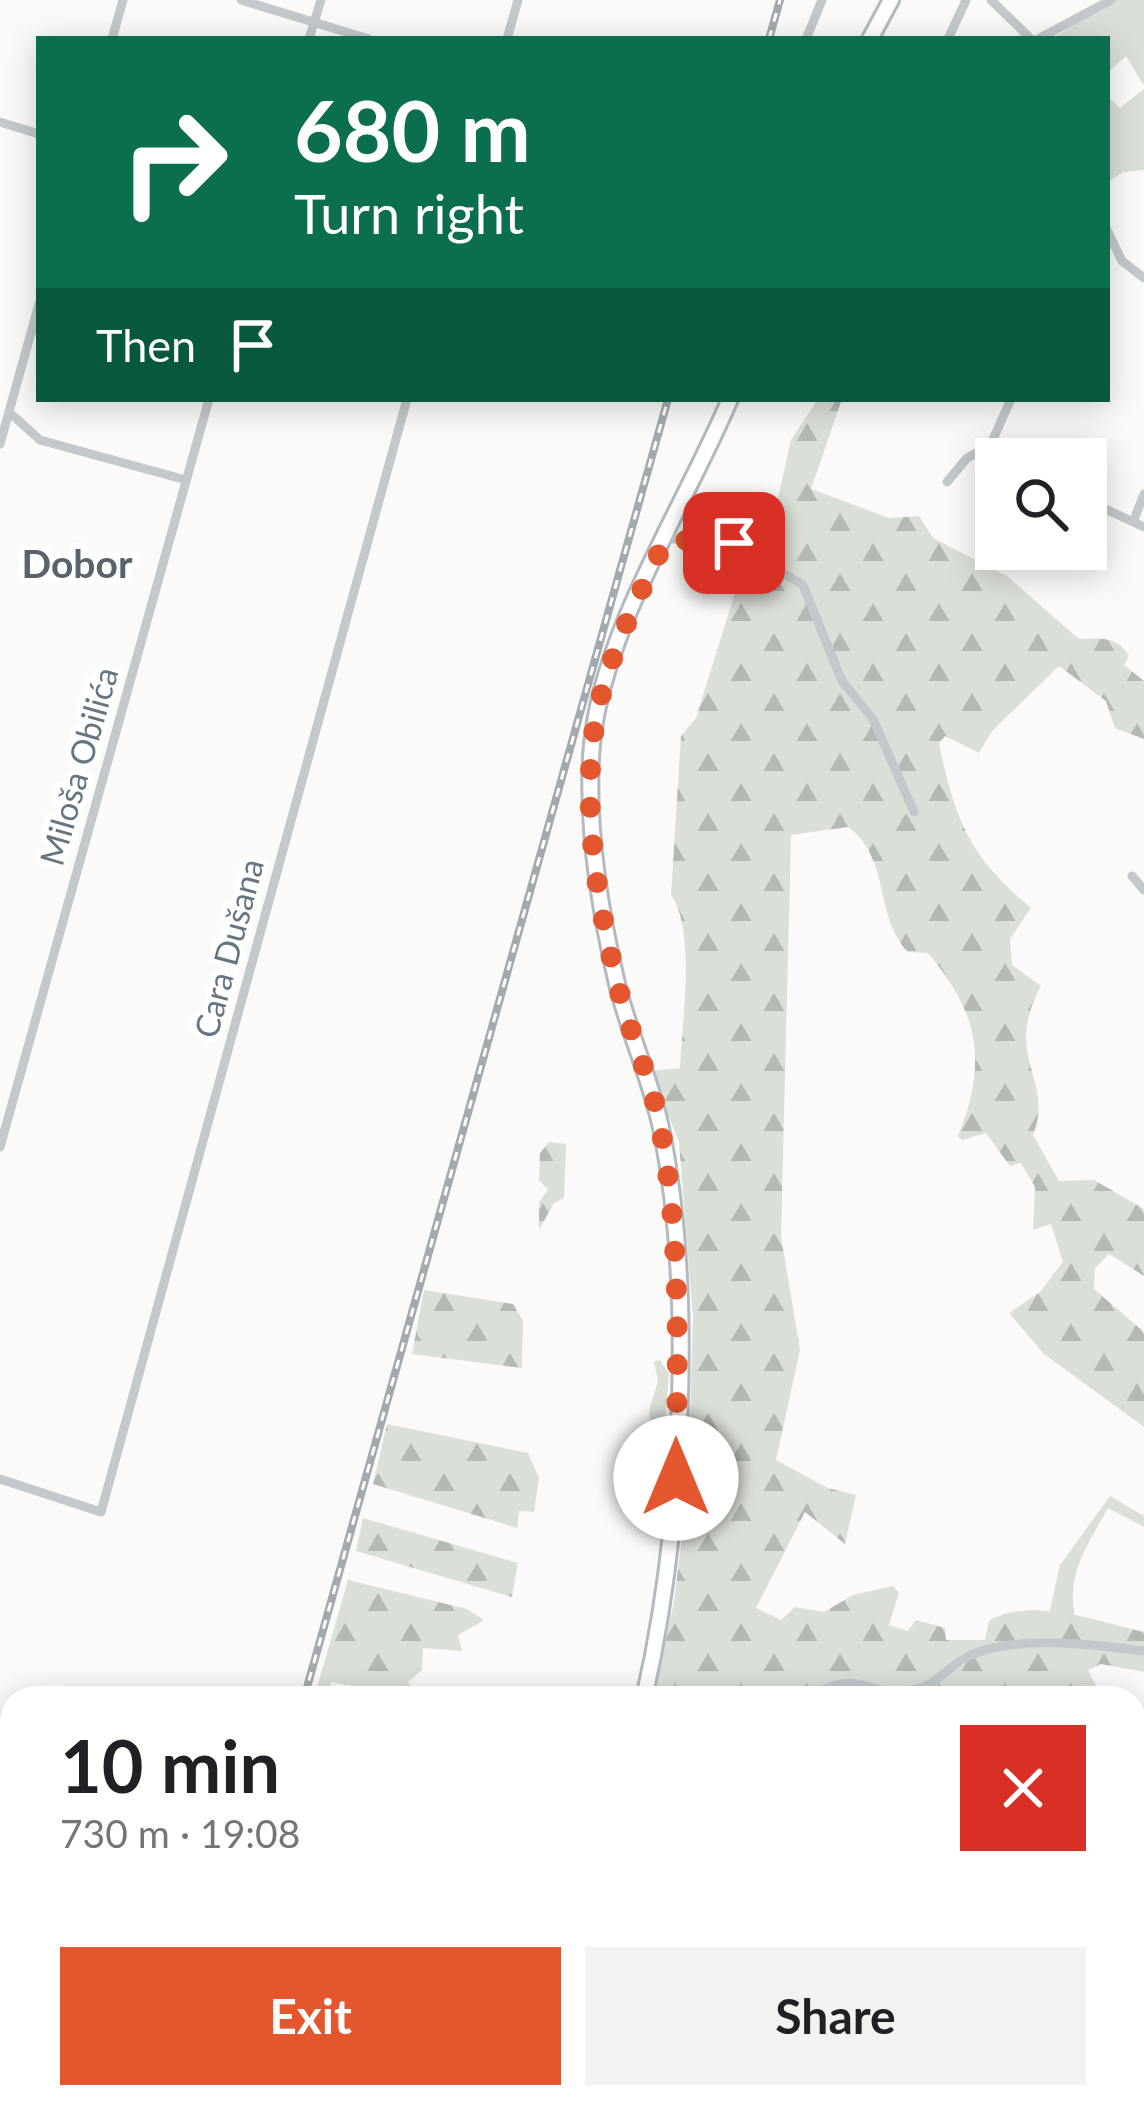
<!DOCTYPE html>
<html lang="en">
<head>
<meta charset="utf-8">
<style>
	:root { --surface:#fff; --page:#f2f2f2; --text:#202124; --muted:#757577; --accent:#e4572e }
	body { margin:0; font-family:Lato,sans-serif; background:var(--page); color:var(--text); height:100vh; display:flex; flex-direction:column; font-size:45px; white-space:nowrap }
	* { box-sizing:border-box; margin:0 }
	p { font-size:39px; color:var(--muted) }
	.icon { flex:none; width:66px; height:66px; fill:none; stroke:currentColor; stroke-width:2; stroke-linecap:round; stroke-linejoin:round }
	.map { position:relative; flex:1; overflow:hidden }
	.side { position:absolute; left:0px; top:1686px; width:1146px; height:423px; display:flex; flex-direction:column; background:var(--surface); border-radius:36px 36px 0 0; box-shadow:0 6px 30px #0003 }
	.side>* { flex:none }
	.banner { position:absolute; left:36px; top:36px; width:1074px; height:366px; border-radius:0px; box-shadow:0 6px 30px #0003; background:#0b6e4f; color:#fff; overflow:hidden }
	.fabs { position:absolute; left:975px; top:438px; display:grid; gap:24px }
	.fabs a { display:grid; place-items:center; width:132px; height:132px; border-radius:0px; background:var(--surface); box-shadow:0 6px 30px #0003; font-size:60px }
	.pin { position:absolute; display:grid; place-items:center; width:102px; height:102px; color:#fff; margin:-51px; border-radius:24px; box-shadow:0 6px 18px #0006 }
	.me { position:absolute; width:132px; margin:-66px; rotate:0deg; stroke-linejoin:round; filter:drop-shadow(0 0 9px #0008) }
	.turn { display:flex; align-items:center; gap:42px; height:252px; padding:0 60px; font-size:54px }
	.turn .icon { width:156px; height:156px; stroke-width:2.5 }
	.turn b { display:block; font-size:84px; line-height:102px }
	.then { display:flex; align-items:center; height:114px; padding:0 60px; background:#0003; gap:24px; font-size:45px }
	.round { display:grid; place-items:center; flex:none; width:126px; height:126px; border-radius:0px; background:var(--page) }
	.overview { display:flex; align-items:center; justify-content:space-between; height:204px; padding:0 60px }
	h1 { font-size:72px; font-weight:700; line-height:90px }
	.button { display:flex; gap:24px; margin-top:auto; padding:24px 60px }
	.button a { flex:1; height:138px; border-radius:0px; background:var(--accent); color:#fff; font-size:48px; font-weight:700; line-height:138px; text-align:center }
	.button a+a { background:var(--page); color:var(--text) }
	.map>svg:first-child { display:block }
	.green { fill:#dadfd7 }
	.forest { fill:url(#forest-firs) }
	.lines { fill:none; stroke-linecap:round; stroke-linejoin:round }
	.secondary-casing { stroke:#b3babf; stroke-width:20 }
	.minor { stroke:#c3c8cc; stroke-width:9 }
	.secondary { stroke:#fff; stroke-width:14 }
	.rail-casing { stroke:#a2aab0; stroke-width:8 }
	.rail { stroke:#fff; stroke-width:3; stroke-dasharray:9; stroke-linecap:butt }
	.route { stroke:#e4572e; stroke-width:21; stroke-dasharray:0 37.8 }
	.labels { text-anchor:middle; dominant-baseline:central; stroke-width:12; stroke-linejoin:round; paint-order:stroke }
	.street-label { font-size:33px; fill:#657683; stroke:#fff }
	.quarter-label { font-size:39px; font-weight:bold; fill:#57646e; stroke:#fff }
</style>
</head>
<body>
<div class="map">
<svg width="1144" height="2107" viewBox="0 0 1144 2107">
	<defs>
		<pattern id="forest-firs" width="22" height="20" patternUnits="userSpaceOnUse" patternTransform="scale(3)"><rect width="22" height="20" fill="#dadfd7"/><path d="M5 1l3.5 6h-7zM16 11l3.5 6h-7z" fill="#b4b9b4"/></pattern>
	</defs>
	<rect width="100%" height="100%" fill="#fafaf8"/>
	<g class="green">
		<polygon points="1115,0 1144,0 1144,86 1126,56 1107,73 1107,39 1051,39"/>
		<polygon points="1144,89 1144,170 1124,172 1107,182 1107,96 1120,108"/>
		<path d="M1110,1496L1144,1516V1527L1108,1508C1088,1545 1066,1573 1075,1616L1049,1614L1060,1565Z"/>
	</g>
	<g class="forest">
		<path d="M818,399H842L811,489L889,518L919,516L933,538L1007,576L1079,639C1099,638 1118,636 1129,656L1124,665L1144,681V739L1115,728L1106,701L1059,666L993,730L979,753L945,736L939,743C955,821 969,856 1031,908L1010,939L1012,965L1041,986C1002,1057 1055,1080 1033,1135L1059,1181L1094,1180L1144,1209V1276L1109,1254L1095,1268L1094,1289L1144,1332V1427L1044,1354L1009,1313L1040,1292L1063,1262L1051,1224L1033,1230L1035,1187L1021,1163L1010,1166L986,1133L962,1140L958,1136C988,1062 979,1013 928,953L908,952C874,917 891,858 848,827L791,835L781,1236L800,1350L776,1460L828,1488L856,1495L845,1544L805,1512L756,1608L781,1620L795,1607L824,1612L853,1595L893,1586L899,1593L889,1625L908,1631L916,1620L945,1628L946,1640H985L989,1621C1029,1596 1101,1622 1144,1632V1672L1101,1664L1088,1670L1102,1698H652L674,1602L688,1487L693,1317L679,1142L651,1071L680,1068C682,1025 696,929 671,895L681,736L696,718L745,561L778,498L791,440Z"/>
		<polygon points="549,1142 566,1144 564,1198 554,1203 539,1230 539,1202 548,1190 539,1180 540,1153"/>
		<polygon points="424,1290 513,1304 523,1321 522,1368 412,1354"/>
		<polygon points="660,1360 669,1374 656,1523 647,1519 640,1473 653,1449 649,1411 658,1381 654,1362"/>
		<polygon points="387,1424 528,1453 539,1478 534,1512 519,1511 517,1528 373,1484"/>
		<polygon points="363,1518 518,1563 512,1597 356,1551"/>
		<polygon points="348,1580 467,1609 484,1620 458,1635 462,1651 423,1648 422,1670 408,1682 418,1698 331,1682 329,1698 314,1698"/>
		<polygon points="1134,1719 1144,1722 1144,1912 1134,1910"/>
		<polygon points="451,2097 633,2097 628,2107 446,2107"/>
		<polygon points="923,2097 963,2097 958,2107 760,2107 742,2098"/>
	</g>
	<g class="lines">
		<g class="secondary-casing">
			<g id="secondary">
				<polyline points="870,39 891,0"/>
				<path d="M644,1698C682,1533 695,1294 661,1128C651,1081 630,1035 618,988C600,912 585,823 592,744C603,629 685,506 730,399"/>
				<polyline points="430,2107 435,2097"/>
			</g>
		</g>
		<g class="minor">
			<polyline points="241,0 369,39"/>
			<polyline points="991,0 1031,39"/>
			<polyline points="112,39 123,0"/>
			<polyline points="309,39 321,0"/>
			<polyline points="507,39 518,0"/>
			<polyline points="806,39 822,0"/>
			<polyline points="948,39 966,0"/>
			<polyline points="1038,39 1111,0"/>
			<polyline points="0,122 39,134"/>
			<polyline points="1107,230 1122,261 1144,278"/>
			<polyline points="9,412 40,440 186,480"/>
			<polyline points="0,444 39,304"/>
			<polyline points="1009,459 990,446 1011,399"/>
			<polyline points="947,482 967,458 990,446"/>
			<polyline points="1086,500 1144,527"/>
			<polyline points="1134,520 1144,494"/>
			<polyline points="666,539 726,539 803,585 842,681 873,719 914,812"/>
			<polyline points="1132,876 1144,890"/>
			<polyline points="0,1147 209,399"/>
			<polyline points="0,1479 101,1512 407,399"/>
			<path d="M805,1698C867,1665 861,1699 912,1690C939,1686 951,1661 976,1653C1024,1635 1094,1645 1144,1651"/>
			<polyline points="856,2097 879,2107"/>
			<polyline points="1007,2097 1027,2107"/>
			<polyline points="979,2107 1001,2097"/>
		</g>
		<use href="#secondary" class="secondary"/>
		<g class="rail-casing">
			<g id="rail">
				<polyline points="769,39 780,0"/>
				<polyline points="304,1698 668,399"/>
				<polyline points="189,2107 192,2097"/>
			</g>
		</g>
		<use href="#rail" class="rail"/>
	</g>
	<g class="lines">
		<path class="route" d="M676,1478C677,1362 682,1246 661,1131C653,1083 631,1037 619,990C597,904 579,796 598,709C611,649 640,594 666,539L734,543"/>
	</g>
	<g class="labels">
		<g class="street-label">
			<text transform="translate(78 766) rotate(-74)">Miloša Obilića</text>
			<text transform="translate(228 948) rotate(-75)">Cara Dušana</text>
		</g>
		<g class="quarter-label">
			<text x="77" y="563">Dobor</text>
		</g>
	</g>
</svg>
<div class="fabs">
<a><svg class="icon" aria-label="search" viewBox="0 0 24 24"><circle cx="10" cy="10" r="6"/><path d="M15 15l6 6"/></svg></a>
</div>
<div class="pin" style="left:734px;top:543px;background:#d93025"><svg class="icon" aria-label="arrive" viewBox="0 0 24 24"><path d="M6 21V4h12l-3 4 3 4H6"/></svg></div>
<svg class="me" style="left:676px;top:1478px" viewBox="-20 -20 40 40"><circle r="19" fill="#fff"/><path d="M0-13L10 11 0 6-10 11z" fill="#e4572e"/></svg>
<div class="banner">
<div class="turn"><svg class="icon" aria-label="right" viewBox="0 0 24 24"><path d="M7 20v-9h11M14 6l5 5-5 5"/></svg><div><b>680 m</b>Turn right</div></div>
<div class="then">Then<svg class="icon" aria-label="arrive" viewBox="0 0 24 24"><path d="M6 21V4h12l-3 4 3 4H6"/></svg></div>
</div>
<section class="side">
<div class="overview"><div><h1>10 min</h1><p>730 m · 19:08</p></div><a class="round" style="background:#d93025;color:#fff"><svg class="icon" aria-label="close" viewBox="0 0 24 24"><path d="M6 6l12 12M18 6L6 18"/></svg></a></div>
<div class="button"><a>Exit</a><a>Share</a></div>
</section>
</div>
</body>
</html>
